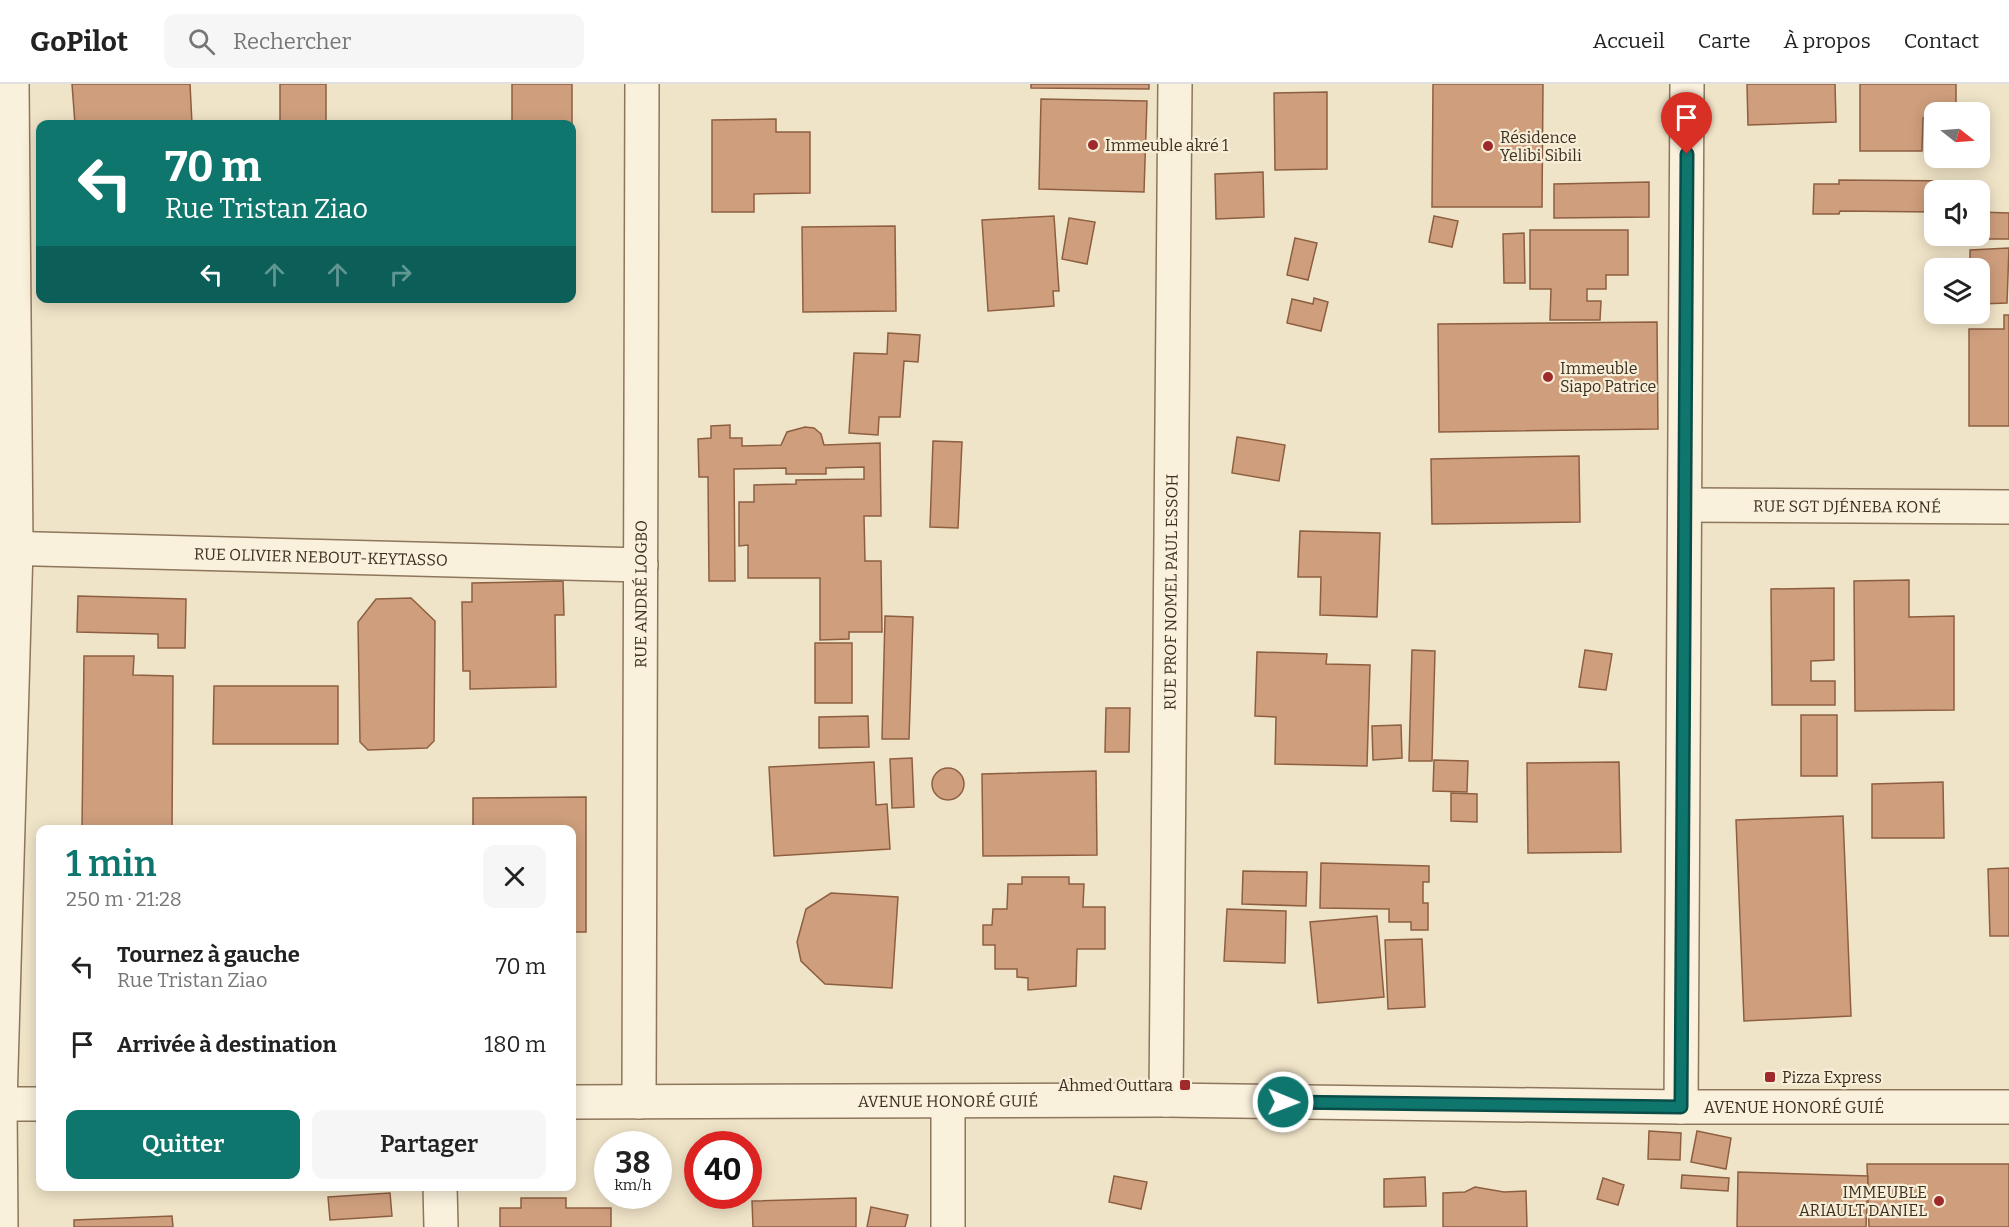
<!DOCTYPE html>
<html lang="fr">
<head>
<meta charset="utf-8">
<style>
	:root { --surface:#fff; --page:#f6f6f6; --text:#222; --muted:#767676; --line:#e0e0e0; --accent:#0f766e }
	body { margin:0; font-family:Bitter,serif; background:var(--page); color:var(--text); height:100vh; display:flex; flex-direction:column; font-size:22px; white-space:nowrap }
	* { box-sizing:border-box; margin:0 }
	p { font-size:20px; color:var(--muted) }
	.icon { flex:none; width:33px; height:33px; fill:none; stroke:currentColor; stroke-width:2; stroke-linecap:round; stroke-linejoin:round }
	.map { position:relative; flex:1; overflow:hidden }
	.sheet { position:absolute; left:36px; top:741px; width:540px; height:366px; display:flex; flex-direction:column; background:var(--surface); border-radius:12px; box-shadow:0 3px 15px #0003 }
	.sheet>* { flex:none }
	.banner { position:absolute; left:36px; top:36px; width:540px; height:183px; border-radius:12px; box-shadow:0 3px 15px #0003; background:#0f766e; color:#fff; overflow:hidden }
	.needle { width:39px; rotate:107deg }
	.tools { position:absolute; left:1924px; top:18px; display:grid; gap:12px }
	.tools a { display:grid; place-items:center; width:66px; height:66px; border-radius:12px; background:var(--surface); box-shadow:0 3px 15px #0003; font-size:30px }
	.speed { position:absolute; left:594px; top:1047px; display:flex; gap:12px; font-size:30px; font-weight:700; text-align:center }
	.speed>* { display:grid; place-content:center; width:78px; height:78px; border-radius:50%; background:var(--surface); box-shadow:0 3px 15px #0003; line-height:1 }
	.speed small { font-size:15px; font-weight:400 }
	.speed .limit { border:9px solid #d22; background:#fff; color:#111 }
	.pin { position:absolute; display:grid; place-items:center; width:51px; height:51px; color:#fff; margin:-62px -26px; border-radius:50% 50% 50% 0; rotate:-45deg; box-shadow:0 0 6px #0007 }
	.pin .icon { rotate:45deg }
	.me { position:absolute; width:66px; margin:-33px; rotate:91deg; stroke-linejoin:round; filter:drop-shadow(0 0 4px #0008) }
	.turn { display:flex; align-items:center; gap:21px; height:126px; padding:0 30px; font-size:27px }
	.turn .icon { width:78px; height:78px; stroke-width:2.5 }
	.turn b { display:block; font-size:42px; line-height:51px }
	.lanes { display:flex; align-items:center; height:57px; padding:0 30px; background:#0003; justify-content:center; gap:30px; direction:ltr }
	.lanes .off { opacity:.35 }
	.round { display:grid; place-items:center; flex:none; width:63px; height:63px; border-radius:12px; background:var(--page) }
	.headline { display:flex; align-items:center; justify-content:space-between; height:102px; padding:0 30px }
	h1 { font-size:36px; font-weight:600; line-height:45px; color:var(--accent) }
	.primary-button { display:flex; gap:12px; margin-top:auto; padding:12px 30px }
	.primary-button a { flex:1; height:69px; border-radius:12px; background:var(--accent); color:#fff; font-size:24px; font-weight:600; line-height:69px; text-align:center }
	.primary-button a+a { background:var(--page); color:var(--text) }
	ul { padding:0; list-style:none }
	li { display:flex; align-items:center; gap:18px; height:78px; padding:0 30px }
	li div { flex:1 }
	li b { display:block; font-size:22px }
	li em { font-style:normal }
	header { display:flex; align-items:center; gap:36px; box-sizing:border-box; height:84px; padding:0 30px; background:var(--surface); border-bottom:2px solid var(--line) }
	header strong { font-size:28px }
	nav { display:flex; gap:33px; margin-inline-start:auto; font-size:21px }
	.search { width:420px; height:54px; background:var(--page); display:flex; align-items:center; gap:15px; box-sizing:border-box; padding:0 21px; border-radius:12px; color:var(--muted); font-size:22px }
	.map>svg:first-child { display:block }
	.building { fill:#cf9f7d; stroke:#8d5f41; stroke-width:1.5 }
	.lines { fill:none; stroke-linecap:round; stroke-linejoin:round }
	.minor-casing { stroke:#8d765c; stroke-width:36 }
	.minor { stroke:#faf1dc; stroke-width:33 }
	.route-casing { stroke:#0a4d48; stroke-width:15 }
	.route { stroke:#0f766e; stroke-width:10 }
	.poi-dot { fill:#9e2a2b; stroke:#f7eed8; stroke-width:2 }
	.labels { text-anchor:middle; dominant-baseline:central; stroke-width:4.5; stroke-linejoin:round; paint-order:stroke }
	.poi-label { font-size:16px; fill:#3d2e20; stroke:#f7eed8; text-anchor:start }
	.street-label { font-size:16px; fill:#3d2e20; stroke:#f7eed8 }
</style>
</head>
<body>
<header>
<strong>GoPilot</strong>
<div class="search"><svg class="icon" aria-label="search" viewBox="0 0 24 24"><circle cx="10" cy="10" r="6"/><path d="M15 15l6 6"/></svg>Rechercher</div>
<nav><a>Accueil</a><a>Carte</a><a>À propos</a><a>Contact</a></nav>
</header>
<div class="map">
<svg width="2009" height="1143" viewBox="0 0 2009 1143">
	<rect width="100%" height="100%" fill="#f0e4c8"/>
	<g class="building">
		<polygon points="72,0 190,0 192,40 75,40"/>
		<rect x="280" y="0" width="46" height="40"/>
		<polygon points="512,0 572,0 572,140 572,40 512,40"/>
		<polygon points="1031,0 1149,0 1149,5 1031,4"/>
		<polygon points="1433,0 1543,0 1542,123 1432,123"/>
		<polygon points="1747,0 1835,0 1836,38 1748,41"/>
		<polygon points="1860,0 1956,0 1956,28 1935,28 1935,34 1923,34 1922,67 1860,67"/>
		<polygon points="1327,8 1327,85 1275,86 1274,9"/>
		<polygon points="1041,15 1147,17 1144,108 1039,105"/>
		<polygon points="776,35 776,48 810,48 810,109 754,110 754,128 712,128 712,36"/>
		<polygon points="1263,88 1264,133 1216,135 1215,90"/>
		<polygon points="1839,96 1960,97 1960,106 1935,106 1935,128 1840,127 1839,130 1813,130 1814,100 1839,100"/>
		<polygon points="1649,98 1649,133 1554,134 1554,100"/>
		<polygon points="1980,128 2009,129 2009,155 1971,155 1971,152 1980,152"/>
		<polygon points="1054,132 1059,207 1053,207 1054,222 988,227 982,136"/>
		<polygon points="1434,132 1458,137 1452,163 1429,158"/>
		<polygon points="1069,134 1095,138 1087,180 1062,175"/>
		<polygon points="895,142 896,227 803,228 802,143"/>
		<polygon points="1530,146 1628,146 1628,191 1606,191 1606,205 1587,205 1587,217 1601,217 1600,236 1550,236 1551,205 1530,205"/>
		<polygon points="1524,149 1525,199 1504,199 1503,150"/>
		<polygon points="1295,154 1317,159 1308,196 1287,191"/>
		<polygon points="2009,164 2007,219 1980,220 1980,184 1970,184 1970,166"/>
		<polygon points="1314,214 1328,218 1321,247 1287,239 1292,215 1313,220"/>
		<polygon points="2004,231 2009,231 2009,342 1969,342 1969,245 2004,245"/>
		<polygon points="1657,238 1658,345 1439,348 1438,240"/>
		<polygon points="888,249 920,251 918,278 904,277 900,333 879,333 878,351 849,349 854,269 887,270"/>
		<polygon points="730,341 730,354 742,354 742,362 781,361 787,348 805,343 814,344 821,350 824,361 880,359 881,432 864,432 865,477 881,477 882,548 849,548 849,555 820,556 820,494 748,494 748,461 739,462 739,418 754,418 754,401 796,400 796,396 864,395 864,383 826,384 826,390 786,390 786,384 734,385 735,497 709,497 708,393 699,393 698,355 711,354 711,342"/>
		<polygon points="1237,353 1285,361 1279,397 1232,389"/>
		<polygon points="933,357 962,358 958,444 930,443"/>
		<polygon points="1579,372 1580,438 1432,440 1431,375"/>
		<polygon points="1300,447 1380,449 1377,533 1320,531 1321,493 1298,493"/>
		<polygon points="1909,496 1909,533 1954,532 1954,626 1855,627 1854,497"/>
		<polygon points="563,497 564,531 555,531 556,603 470,605 470,587 463,587 462,518 472,518 472,499"/>
		<polygon points="1834,504 1834,576 1811,577 1811,597 1835,597 1835,621 1772,621 1771,505"/>
		<polygon points="78,512 186,515 185,564 158,564 158,550 77,548"/>
		<polygon points="411,514 435,537 434,657 427,664 368,666 360,658 358,538 376,515"/>
		<polygon points="885,532 913,533 909,655 882,655"/>
		<rect x="815" y="559" width="37" height="60"/>
		<polygon points="1412,566 1435,567 1432,677 1409,677"/>
		<polygon points="1585,566 1612,570 1606,606 1579,603"/>
		<polygon points="1257,568 1327,570 1326,580 1370,581 1367,682 1275,680 1276,633 1255,632"/>
		<polygon points="84,572 134,572 133,591 173,592 172,746 82,746"/>
		<polygon points="214,602 338,602 338,660 213,660"/>
		<polygon points="1106,624 1130,624 1129,668 1105,668"/>
		<rect x="1801" y="631" width="36" height="61"/>
		<polygon points="868,632 869,663 819,664 819,633"/>
		<polygon points="1401,641 1402,674 1373,676 1372,642"/>
		<polygon points="912,674 914,723 892,724 890,675"/>
		<polygon points="1434,676 1468,677 1467,708 1433,707"/>
		<polygon points="874,678 876,721 887,720 890,765 774,772 769,683"/>
		<polygon points="1619,678 1621,768 1528,769 1527,679"/>
		<circle cx="948" cy="700" r="16"/>
		<polygon points="1096,687 1097,771 983,772 982,690"/>
		<polygon points="1943,698 1944,754 1872,754 1872,700"/>
		<polygon points="1451,709 1477,710 1477,738 1451,737"/>
		<polygon points="586,713 586,848 575,848 575,911 572,911 572,746 473,746 473,714"/>
		<polygon points="1843,732 1851,932 1744,937 1736,736"/>
		<polygon points="1321,779 1429,782 1429,798 1423,798 1423,819 1428,819 1428,846 1411,846 1411,838 1389,838 1389,825 1320,824"/>
		<polygon points="2009,784 2009,852 1990,852 1988,785"/>
		<polygon points="1243,787 1307,788 1306,822 1242,820"/>
		<polygon points="1022,793 1069,793 1069,800 1084,800 1083,823 1105,823 1105,865 1077,865 1076,902 1028,906 1028,894 1017,893 1017,885 995,885 995,861 983,861 983,841 992,841 993,825 1007,825 1008,800 1022,800"/>
		<polygon points="831,809 898,813 892,904 825,900 801,877 797,858 806,825"/>
		<polygon points="1227,825 1286,827 1285,879 1224,877"/>
		<polygon points="1377,832 1384,913 1318,919 1310,838"/>
		<polygon points="1422,855 1425,923 1388,925 1385,856"/>
		<polygon points="1649,1047 1681,1049 1680,1076 1648,1075"/>
		<polygon points="1697,1047 1731,1054 1726,1085 1691,1078"/>
		<polygon points="1867,1080 2009,1080 2009,1143 1869,1143"/>
		<polygon points="1738,1088 1868,1092 1866,1143 1737,1143"/>
		<polygon points="1682,1091 1729,1094 1728,1107 1681,1104"/>
		<polygon points="1114,1092 1147,1098 1141,1125 1109,1118"/>
		<polygon points="1425,1093 1426,1122 1384,1123 1384,1095"/>
		<polygon points="1603,1094 1624,1101 1618,1121 1597,1115"/>
		<polygon points="1475,1103 1504,1108 1526,1107 1527,1143 1443,1143 1443,1109 1465,1108"/>
		<polygon points="390,1109 392,1132 330,1136 328,1113"/>
		<polygon points="521,1114 566,1114 566,1124 611,1124 611,1143 500,1143 500,1124 521,1124"/>
		<polygon points="856,1114 856,1143 753,1143 752,1117"/>
		<polygon points="871,1123 908,1131 905,1143 867,1143"/>
		<polygon points="172,1132 173,1143 74,1143 74,1136"/>
	</g>
	<g class="lines">
		<g class="minor-casing">
			<g id="minor">
				<path id="s1" d="M1685,421L2009,423"/>
				<path id="s2" d="M0,464L641,481"/>
				<path id="s3" d="M1166,1016L1175,0"/>
				<path id="s4" d="M572,1018L1166,1016L1681,1023H2009"/>
				<path id="s5" d="M639,1018L642,0"/>
				<polyline points="948,1018 948,1143"/>
				<polyline points="0,1020 40,1020"/>
				<polyline points="1681,1023 1687,0"/>
				<polyline points="440,1102 441,1143"/>
				<polyline points="1,1143 0,1020 16,464 12,0"/>
			</g>
		</g>
		<use href="#minor" class="minor"/>
	</g>
	<g class="lines">
		<g class="route-casing">
			<polyline id="route" points="1283,1018 1681,1023 1687,70"/>
		</g>
		<use href="#route" class="route"/>
	</g>
	<g class="poi-dot">
		<circle cx="1093" cy="61" r="6"/>
		<circle cx="1488" cy="62" r="6"/>
		<circle cx="1548" cy="293" r="6"/>
		<rect x="1764" y="987" width="12" height="12" rx="3"/>
		<rect x="1179" y="995" width="12" height="12" rx="3"/>
		<circle cx="1939" cy="1117" r="6"/>
	</g>
	<g class="labels">
		<g class="poi-label">
			<text x="1500" y="53">Résidence<tspan x="1500" dy="18">Yelibi Sibili</tspan></text>
			<text x="1105" y="61">Immeuble akré 1</text>
			<text x="1560" y="284">Immeuble<tspan x="1560" dy="18">Siapo Patrice</tspan></text>
			<text x="1782" y="993">Pizza Express</text>
			<text x="1173" y="1001" text-anchor="end">Ahmed Outtara</text>
			<text x="1927" y="1108" text-anchor="end">IMMEUBLE<tspan x="1927" dy="18">ARIAULT DANIEL</tspan></text>
		</g>
		<g class="street-label">
			<text stroke="none"><textPath href="#s1" startOffset="162">RUE SGT DJÉNEBA KONÉ</textPath></text>
			<text stroke="none"><textPath href="#s2" startOffset="321">RUE OLIVIER NEBOUT-KEYTASSO</textPath></text>
			<text stroke="none"><textPath href="#s3" startOffset="508">RUE PROF NOMEL PAUL ESSOH</textPath></text>
			<text stroke="none"><textPath href="#s5" startOffset="508">RUE ANDRÉ LOGBO</textPath></text>
			<text stroke="none"><textPath href="#s4" startOffset="376">AVENUE HONORÉ GUIÉ</textPath></text>
			<text stroke="none"><textPath href="#s4" startOffset="1222">AVENUE HONORÉ GUIÉ</textPath></text>
		</g>
	</g>
</svg>
<div class="tools">
<a><svg class="needle" viewBox="-14 -14 28 28"><path d="M0-13l5 13h-10z" fill="#e53935"/><path d="M0 13l5-13h-10z" fill="#767676"/></svg></a>
<a><svg class="icon" aria-label="sound" viewBox="0 0 24 24"><path d="M4 9h4l5-4v14l-5-4H4zM17 9q2 3 0 6"/></svg></a>
<a><svg class="icon" aria-label="layers" viewBox="0 0 24 24"><path d="M12 4l9 5-9 5-9-5zM3 14l9 5 9-5"/></svg></a>
</div>
<div class="speed"><div>38<small>km/h</small></div><div class="limit">40</div></div>
<div class="pin" style="left:1687px;top:70px;background:#d93025"><svg class="icon" aria-label="arrive" viewBox="0 0 24 24"><path d="M6 21V4h12l-3 4 3 4H6"/></svg></div>
<svg class="me" style="left:1283px;top:1018px" viewBox="-20 -20 40 40"><circle r="17" fill="#0f766e" stroke="#fff" stroke-width="3"/><path d="M0-11L8 9 0 5-8 9z" fill="#fff"/></svg>
<div class="banner">
<div class="turn"><svg class="icon" aria-label="left" viewBox="0 0 24 24"><path d="M17 20v-9H6M10 6l-5 5 5 5"/></svg><div><b>70 m</b>Rue Tristan Ziao</div></div>
<div class="lanes"><svg class="icon" aria-label="left" viewBox="0 0 24 24"><path d="M17 20v-9H6M10 6l-5 5 5 5"/></svg><svg class="icon off" aria-label="ahead" viewBox="0 0 24 24"><path d="M12 20V5M6 11l6-6 6 6"/></svg><svg class="icon off" aria-label="ahead" viewBox="0 0 24 24"><path d="M12 20V5M6 11l6-6 6 6"/></svg><svg class="icon off" aria-label="right" viewBox="0 0 24 24"><path d="M7 20v-9h11M14 6l5 5-5 5"/></svg></div>
</div>
<section class="sheet">
<div class="headline"><div><h1>1 min</h1><p>250 m · 21:28</p></div><a class="round"><svg class="icon" aria-label="close" viewBox="0 0 24 24"><path d="M6 6l12 12M18 6L6 18"/></svg></a></div>
<ul>
<li><svg class="icon" aria-label="left" viewBox="0 0 24 24"><path d="M17 20v-9H6M10 6l-5 5 5 5"/></svg><div><b>Tournez à gauche</b><p>Rue Tristan Ziao</p></div><em>70 m</em></li>
<li><svg class="icon" aria-label="arrive" viewBox="0 0 24 24"><path d="M6 21V4h12l-3 4 3 4H6"/></svg><div><b>Arrivée à destination</b></div><em>180 m</em></li>
</ul>
<div class="primary-button"><a>Quitter</a><a>Partager</a></div>
</section>
</div>
</body>
</html>
